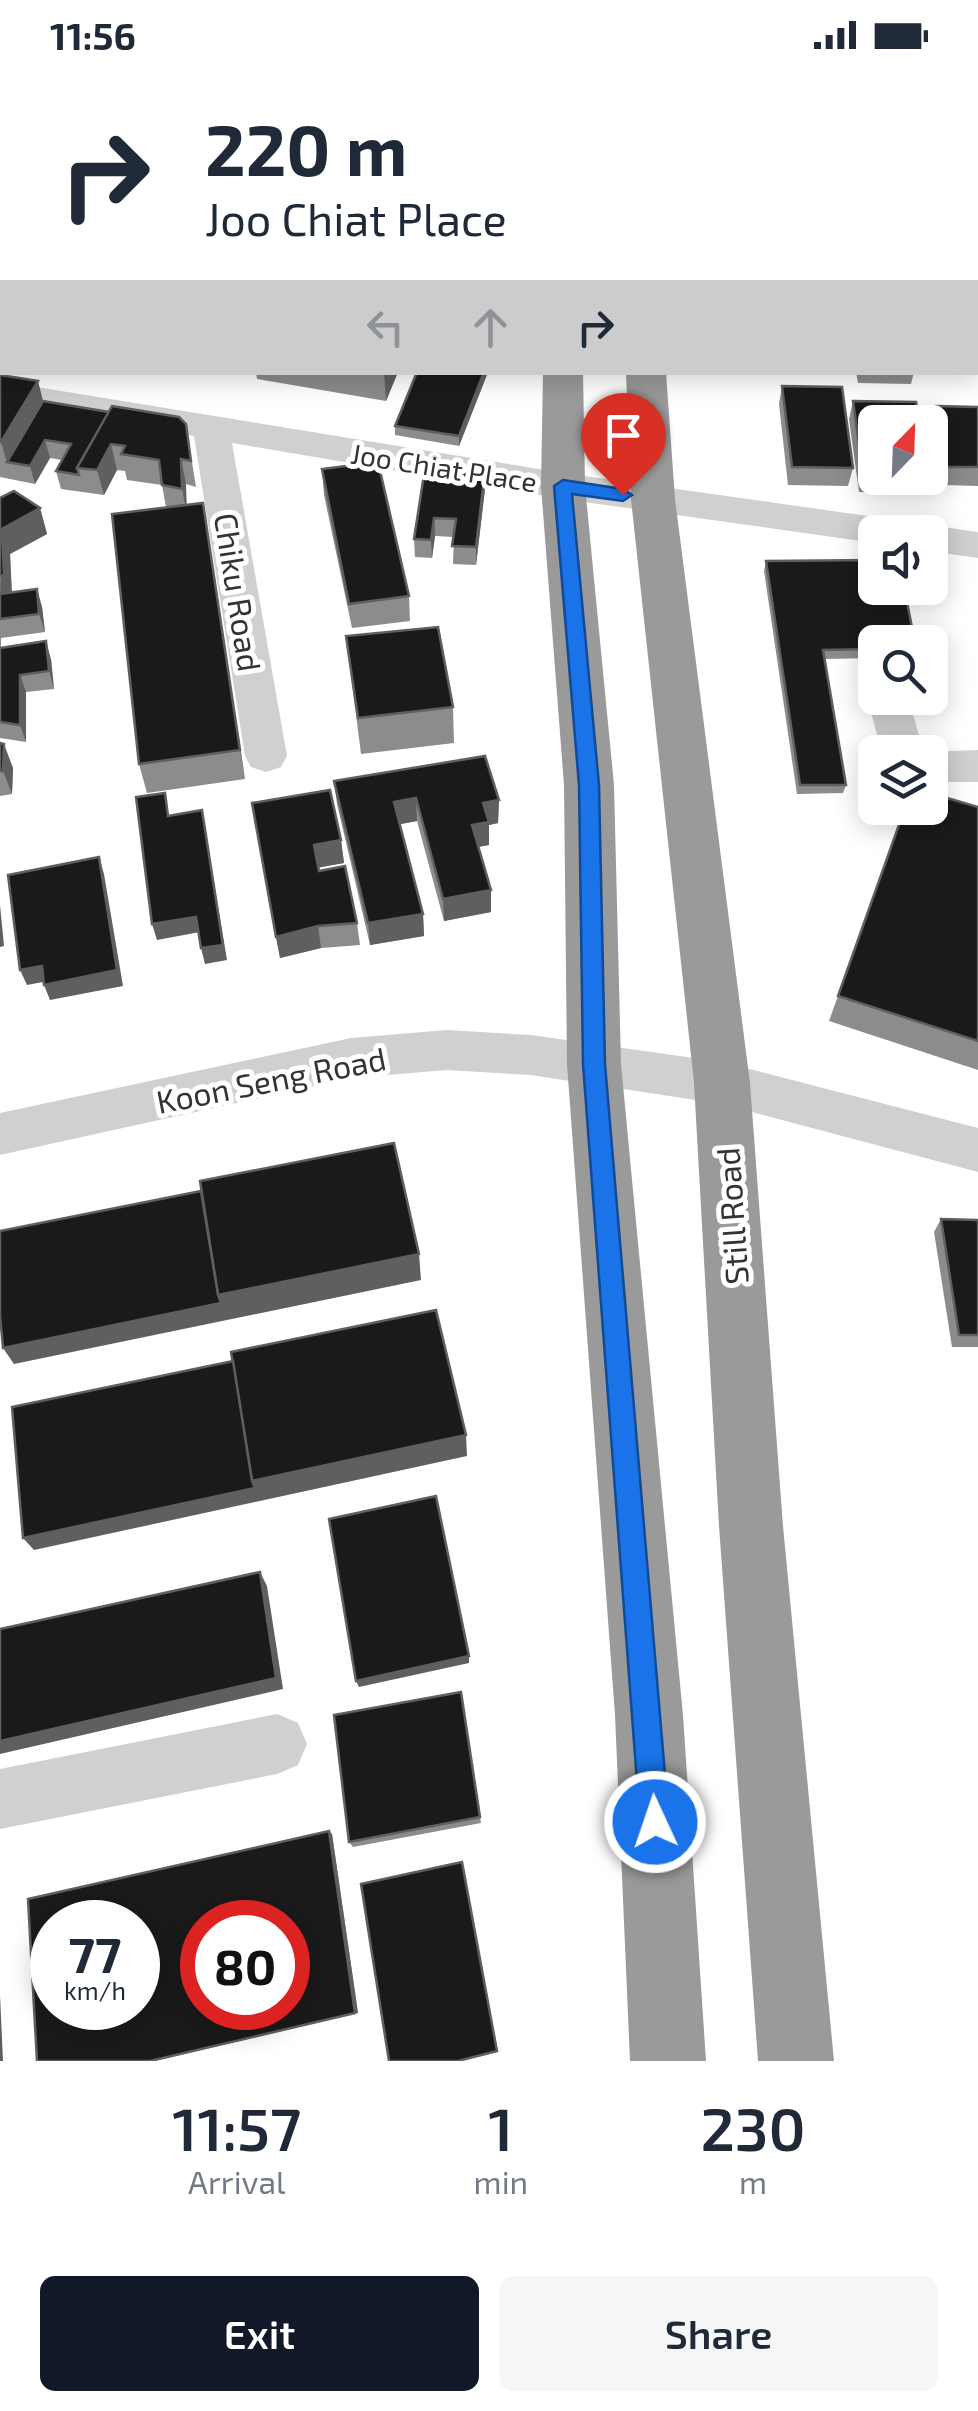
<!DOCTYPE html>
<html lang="en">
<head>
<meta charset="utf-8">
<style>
	:root { --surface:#fff; --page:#f6f6f7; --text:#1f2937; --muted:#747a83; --accent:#111827 }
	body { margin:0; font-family:"Exo 2",sans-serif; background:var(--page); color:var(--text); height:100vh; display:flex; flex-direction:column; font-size:38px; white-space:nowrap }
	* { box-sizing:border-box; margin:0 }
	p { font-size:32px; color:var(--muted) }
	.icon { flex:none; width:55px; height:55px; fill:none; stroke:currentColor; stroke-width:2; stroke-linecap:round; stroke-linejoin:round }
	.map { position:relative; height:1991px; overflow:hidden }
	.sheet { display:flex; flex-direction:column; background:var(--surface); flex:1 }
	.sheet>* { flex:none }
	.banner { position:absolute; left:0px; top:0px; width:980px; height:305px; box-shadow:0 5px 25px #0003; background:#fff; color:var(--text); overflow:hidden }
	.needle { width:65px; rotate:23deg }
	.buttons { position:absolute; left:858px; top:335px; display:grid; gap:20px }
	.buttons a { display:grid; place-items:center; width:90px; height:90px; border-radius:15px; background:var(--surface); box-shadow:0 5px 25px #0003; font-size:50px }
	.speed { position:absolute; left:30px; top:1830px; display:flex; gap:20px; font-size:50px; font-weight:700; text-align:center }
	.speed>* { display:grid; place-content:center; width:130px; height:130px; border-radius:50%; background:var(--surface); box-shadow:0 5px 25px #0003; line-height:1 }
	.speed small { font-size:25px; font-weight:400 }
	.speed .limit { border:15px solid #d22; background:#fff; color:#111 }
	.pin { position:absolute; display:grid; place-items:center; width:85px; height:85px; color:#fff; margin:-102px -42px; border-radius:50% 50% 50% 0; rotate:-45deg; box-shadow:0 0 10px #0007 }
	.pin .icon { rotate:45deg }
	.me { position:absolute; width:110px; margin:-55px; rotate:357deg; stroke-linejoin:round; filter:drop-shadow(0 0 8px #0008) }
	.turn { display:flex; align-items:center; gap:35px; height:210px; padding:0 40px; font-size:45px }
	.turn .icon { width:130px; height:130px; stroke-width:2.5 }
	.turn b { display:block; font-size:70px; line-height:85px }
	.lanes { display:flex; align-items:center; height:95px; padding:0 40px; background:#0003; justify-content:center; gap:50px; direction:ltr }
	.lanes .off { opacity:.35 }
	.eta { display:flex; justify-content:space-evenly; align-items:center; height:170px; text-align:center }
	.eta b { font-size:60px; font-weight:600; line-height:70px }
	.cta { display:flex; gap:20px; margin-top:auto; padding:20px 40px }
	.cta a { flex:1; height:115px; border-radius:15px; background:var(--accent); color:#fff; font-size:40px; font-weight:600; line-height:115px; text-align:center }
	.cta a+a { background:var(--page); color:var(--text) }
	.status { display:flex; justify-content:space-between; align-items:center; height:70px; padding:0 50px; background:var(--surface); direction:ltr }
	.status svg { height:28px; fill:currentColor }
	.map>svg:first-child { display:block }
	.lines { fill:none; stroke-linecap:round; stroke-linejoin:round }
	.minor { fill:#d0d0d0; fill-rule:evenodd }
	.highway { fill:#9a9a9a; fill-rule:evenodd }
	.wall { fill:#8c8c8c }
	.shaded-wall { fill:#5f5f5f }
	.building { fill:#1a1a1a; stroke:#5f5f5f; stroke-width:2.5; fill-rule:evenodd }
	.route { fill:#1a73e8; stroke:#114b97; stroke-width:2.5 }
	.labels { text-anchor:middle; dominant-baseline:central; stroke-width:10; stroke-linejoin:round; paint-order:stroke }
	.far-street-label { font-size:28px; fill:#333; stroke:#fff }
	.street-label { font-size:32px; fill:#333; stroke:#fff }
</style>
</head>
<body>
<div class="status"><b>11:56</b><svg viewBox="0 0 49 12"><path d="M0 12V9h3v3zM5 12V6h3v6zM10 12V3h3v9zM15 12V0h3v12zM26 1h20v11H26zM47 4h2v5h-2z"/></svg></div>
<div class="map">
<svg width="978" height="1991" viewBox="0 0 978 1991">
	<rect width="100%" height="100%" fill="#fff"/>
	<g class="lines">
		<g class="minor">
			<polygon points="226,0 273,0 274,2 228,2"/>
			<polygon points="2,180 2,202 0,203 0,181"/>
			<polygon points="0,311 563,403 889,449 902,453 908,462 875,462 875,473 563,429 232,373 287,686 281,697 266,702 251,697 245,686 194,366 0,333"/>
			<polygon points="930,455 978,462 978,488 930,481 930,462 914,462"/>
			<polygon points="875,617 875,628 908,628 924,682 978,680 978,712 930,712 930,682 882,682 867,628"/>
			<polygon points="447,960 531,965 722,992 978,1058 978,1102 722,1034 531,1005 447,1000 351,1008 0,1085 0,1043 351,968"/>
			<polygon points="277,1644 298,1653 307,1674 298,1695 277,1704 0,1759 0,1699"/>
		</g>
		<g class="highway">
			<rect x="551" y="0" width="34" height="2"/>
			<rect x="605" y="0" width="34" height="2"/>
			<polygon points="543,302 583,302 585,416 614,715 621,994 683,1645 706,1991 630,1991 615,1645 567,994 564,715 541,416"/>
			<polygon points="626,302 666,302 675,429 750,1013 783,1456 834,1991 758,1991 719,1456 694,1013 631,429"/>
		</g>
	</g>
	<g class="wall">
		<polygon points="0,0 2,2 2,41 0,40"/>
		<polygon points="412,0 449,0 448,2"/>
		<polygon points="939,0 978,0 978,53 978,2 940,2"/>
		<polygon points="256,302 398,302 386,331 257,309"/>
		<polygon points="417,302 488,302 459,376 395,365 395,356"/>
		<polygon points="856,302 914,302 911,314 858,313"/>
		<polygon points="0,305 43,331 190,380 196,417 186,414 186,435 208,464 245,709 147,723 139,694 166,437 162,415 127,410 125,401 117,400 104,425 61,419 56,401 62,390 50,388 35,414 0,407"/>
		<polygon points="782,316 853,398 848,416 788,415 779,334"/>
		<polygon points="853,331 875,352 875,408 928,408 924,424 859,422 849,349"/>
		<polygon points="936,336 978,337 978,416 942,415 931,354"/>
		<polygon points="425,398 485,419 476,495 453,494 454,467 435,466 432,488 415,487 414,469"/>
		<polygon points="322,399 409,526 410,551 352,558 324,425"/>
		<polygon points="0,428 40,438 47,464 10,484 12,522 37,519 42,537 45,562 1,568 1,577 51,589 54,619 26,622 26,672 0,668"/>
		<polygon points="766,491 875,572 875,588 824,589 846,715 843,723 797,724 764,501"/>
		<polygon points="346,566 453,637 454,673 361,684"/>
		<polygon points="0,673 13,698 12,724 0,726"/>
		<polygon points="334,711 499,730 498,753 489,755 489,775 478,777 491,820 491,842 444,851 417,751 400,754 423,844 424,866 370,875 337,734"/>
		<polygon points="252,733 341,770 344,793 318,797 319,801 357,853 360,875 321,878 280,888"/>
		<polygon points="978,737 978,1000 829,951 905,738"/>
		<polygon points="941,1149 978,1150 978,1277 952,1277 934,1162"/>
		<polygon points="480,1747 481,1753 353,1777 349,1772"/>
		<polygon points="332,1764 358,1943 155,1991 37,1991"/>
	</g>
	<g class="shaded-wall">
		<polygon points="11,0 35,0 33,2 10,2"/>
		<polygon points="2,138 2,174 0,178 0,141"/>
		<polygon points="384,302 398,302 386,331"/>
		<polygon points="484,302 488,302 459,376 459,366"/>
		<polygon points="38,311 48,350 7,392 12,410 1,372"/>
		<polygon points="45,370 50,388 35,414 30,396"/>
		<polygon points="111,374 117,400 104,425 97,400"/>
		<polygon points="181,389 186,414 187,444 182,419"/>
		<polygon points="485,401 485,419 476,495 476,477"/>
		<polygon points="203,433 208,464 245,709 240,680"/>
		<polygon points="40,438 47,464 10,484 12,530 0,532 2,459"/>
		<polygon points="434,448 435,466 432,488 431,470"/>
		<polygon points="37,519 42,537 45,562 39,544"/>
		<polygon points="46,571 51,589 54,619 49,601"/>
		<polygon points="20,605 26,622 26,672 20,655"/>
		<polygon points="4,674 13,698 12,724 3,701"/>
		<polygon points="416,728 417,751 396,755 394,732"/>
		<polygon points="499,730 498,753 489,755 489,775 472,778 472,755 483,733"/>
		<polygon points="202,740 227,890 205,894 201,878"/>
		<polygon points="341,770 344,793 317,798 314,775"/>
		<polygon points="99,787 104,804 123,916 50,930 44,915"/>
		<polygon points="491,820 491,842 444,851 443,829"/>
		<polygon points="0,835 4,876 0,877"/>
		<polygon points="423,844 424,866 370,875 368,853"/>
		<polygon points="196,847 200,862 157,870 152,854"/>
		<polygon points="318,856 321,878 280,888 276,867"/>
		<polygon points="42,896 48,911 27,915 20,900"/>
		<polygon points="419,1184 421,1210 14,1294 3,1278 218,1225"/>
		<polygon points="466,1365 467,1386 34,1480 23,1468 252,1411"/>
		<polygon points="260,1502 267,1516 283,1619 0,1684 0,1671"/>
		<polygon points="469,1586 469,1593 359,1617 356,1611"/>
		<polygon points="329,1761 332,1764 358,1943 355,1943"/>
		<polygon points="0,1925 3,1991 0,1991"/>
	</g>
	<g class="building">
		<polygon points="0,0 11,0 10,2 2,2 1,15"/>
		<polygon points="50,0 153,0 151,2 49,2"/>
		<polygon points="468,0 516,0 515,2 488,2"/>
		<polygon points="715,0 763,0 763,2 732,2 714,1"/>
		<rect x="799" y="0" width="57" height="2"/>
		<polygon points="866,0 926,0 927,2 866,2"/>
		<polygon points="953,0 978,0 978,27 978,2 953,2"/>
		<polygon points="2,68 2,91 0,91 0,71"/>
		<polygon points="0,99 2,100 2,138 0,141"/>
		<polygon points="417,302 484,302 459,366 395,356"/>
		<polygon points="0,305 38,311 1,372 0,371"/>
		<polygon points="782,316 842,317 853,398 792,397"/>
		<polygon points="43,331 109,342 77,398 79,405 56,401 71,374 45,370 30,396 7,392"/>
		<polygon points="853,331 916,332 920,352 875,352 875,404 863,404"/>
		<polygon points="112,336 179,347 186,354 191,391 181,389 182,419 162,415 159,390 121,384 125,376 111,374 97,400 77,398"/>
		<polygon points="936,336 978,337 978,397 947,397"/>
		<polygon points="378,392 409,526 349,534 322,399"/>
		<polygon points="425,398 485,401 476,477 452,476 456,449 434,448 431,470 414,469"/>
		<polygon points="14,421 40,438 2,459 4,505 0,506 0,428"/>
		<polygon points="203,433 240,680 139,694 112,444"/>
		<polygon points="875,490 875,518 904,518 915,572 875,572 875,579 823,580 846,715 800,715 766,491"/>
		<polygon points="37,519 39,544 0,549 0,524"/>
		<polygon points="438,557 453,637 358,648 346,566"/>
		<polygon points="46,571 49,601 20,605 20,655 0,652 0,578"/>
		<polygon points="0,673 4,674 3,701 0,701"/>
		<polygon points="485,686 499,730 483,733 489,752 472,755 491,820 443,829 416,728 394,732 423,844 368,853 334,711"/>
		<polygon points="330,720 341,770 314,775 319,801 345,796 357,853 318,856 276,867 252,733"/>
		<polygon points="165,723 168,746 202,740 223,875 201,878 196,847 152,854 136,727"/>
		<polygon points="930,723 978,737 978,971 838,926 905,738 930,738"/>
		<polygon points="99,787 117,900 44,915 42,896 20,900 8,805"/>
		<polygon points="394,1073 419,1184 218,1225 200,1111"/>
		<polygon points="201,1121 218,1225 221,1233 3,1278 0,1245 0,1161"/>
		<polygon points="941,1149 978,1150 978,1265 959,1265"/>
		<polygon points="436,1240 466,1365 252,1411 231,1282"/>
		<polygon points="233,1291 252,1411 255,1418 23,1468 12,1337"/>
		<polygon points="436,1426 469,1586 356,1611 329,1449"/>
		<polygon points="260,1502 276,1608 0,1671 0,1559"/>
		<polygon points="461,1622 480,1747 349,1772 334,1645"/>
		<path d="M329,1761L355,1943L150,1991H37L28,1829ZM52,1852H138V1938H52ZM202,1852H288V1938H202Z"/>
		<polygon points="462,1792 497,1981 458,1991 389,1991 361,1814"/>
	</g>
	<polygon class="route" points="563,410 623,419 632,425 623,431 572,424 599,715 605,994 669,1752 665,1763 655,1767 644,1763 640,1752 583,994 579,715 554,416"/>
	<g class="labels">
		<g class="far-street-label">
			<text transform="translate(444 397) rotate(9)">Joo Chiat Place</text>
		</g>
		<g class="street-label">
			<text transform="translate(239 522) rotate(81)">Chiku Road</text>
			<text transform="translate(271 1009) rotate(-11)">Koon Seng Road</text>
			<text transform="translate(731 1146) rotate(-94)">Still Road</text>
		</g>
	</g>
</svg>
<div class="buttons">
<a><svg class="needle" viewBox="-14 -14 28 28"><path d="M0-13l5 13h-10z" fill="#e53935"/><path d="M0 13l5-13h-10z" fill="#747a83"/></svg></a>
<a><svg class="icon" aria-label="sound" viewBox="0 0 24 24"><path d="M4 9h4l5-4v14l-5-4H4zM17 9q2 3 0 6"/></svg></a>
<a><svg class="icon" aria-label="search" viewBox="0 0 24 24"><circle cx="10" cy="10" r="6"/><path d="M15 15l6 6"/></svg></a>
<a><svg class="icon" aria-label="layers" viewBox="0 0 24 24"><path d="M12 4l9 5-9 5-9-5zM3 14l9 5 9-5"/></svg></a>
</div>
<div class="speed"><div>77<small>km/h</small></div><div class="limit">80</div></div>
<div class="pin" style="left:623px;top:425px;background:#d93025"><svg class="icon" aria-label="arrive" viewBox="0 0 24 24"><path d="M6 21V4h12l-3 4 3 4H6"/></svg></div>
<svg class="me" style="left:655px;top:1752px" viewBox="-20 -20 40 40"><circle r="17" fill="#1a73e8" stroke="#fff" stroke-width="3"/><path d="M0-11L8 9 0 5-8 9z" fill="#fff"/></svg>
<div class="banner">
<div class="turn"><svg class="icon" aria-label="right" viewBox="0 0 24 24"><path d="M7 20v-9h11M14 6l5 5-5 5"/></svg><div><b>220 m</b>Joo Chiat Place</div></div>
<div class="lanes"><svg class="icon off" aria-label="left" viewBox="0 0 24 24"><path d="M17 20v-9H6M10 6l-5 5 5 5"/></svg><svg class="icon off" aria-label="ahead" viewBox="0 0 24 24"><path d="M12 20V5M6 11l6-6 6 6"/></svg><svg class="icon" aria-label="right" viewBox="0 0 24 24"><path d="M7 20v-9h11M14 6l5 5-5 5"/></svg></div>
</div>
</div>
<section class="sheet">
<div class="eta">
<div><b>11:57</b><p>Arrival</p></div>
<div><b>1</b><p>min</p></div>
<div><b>230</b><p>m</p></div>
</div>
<div class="cta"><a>Exit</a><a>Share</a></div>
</section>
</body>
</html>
